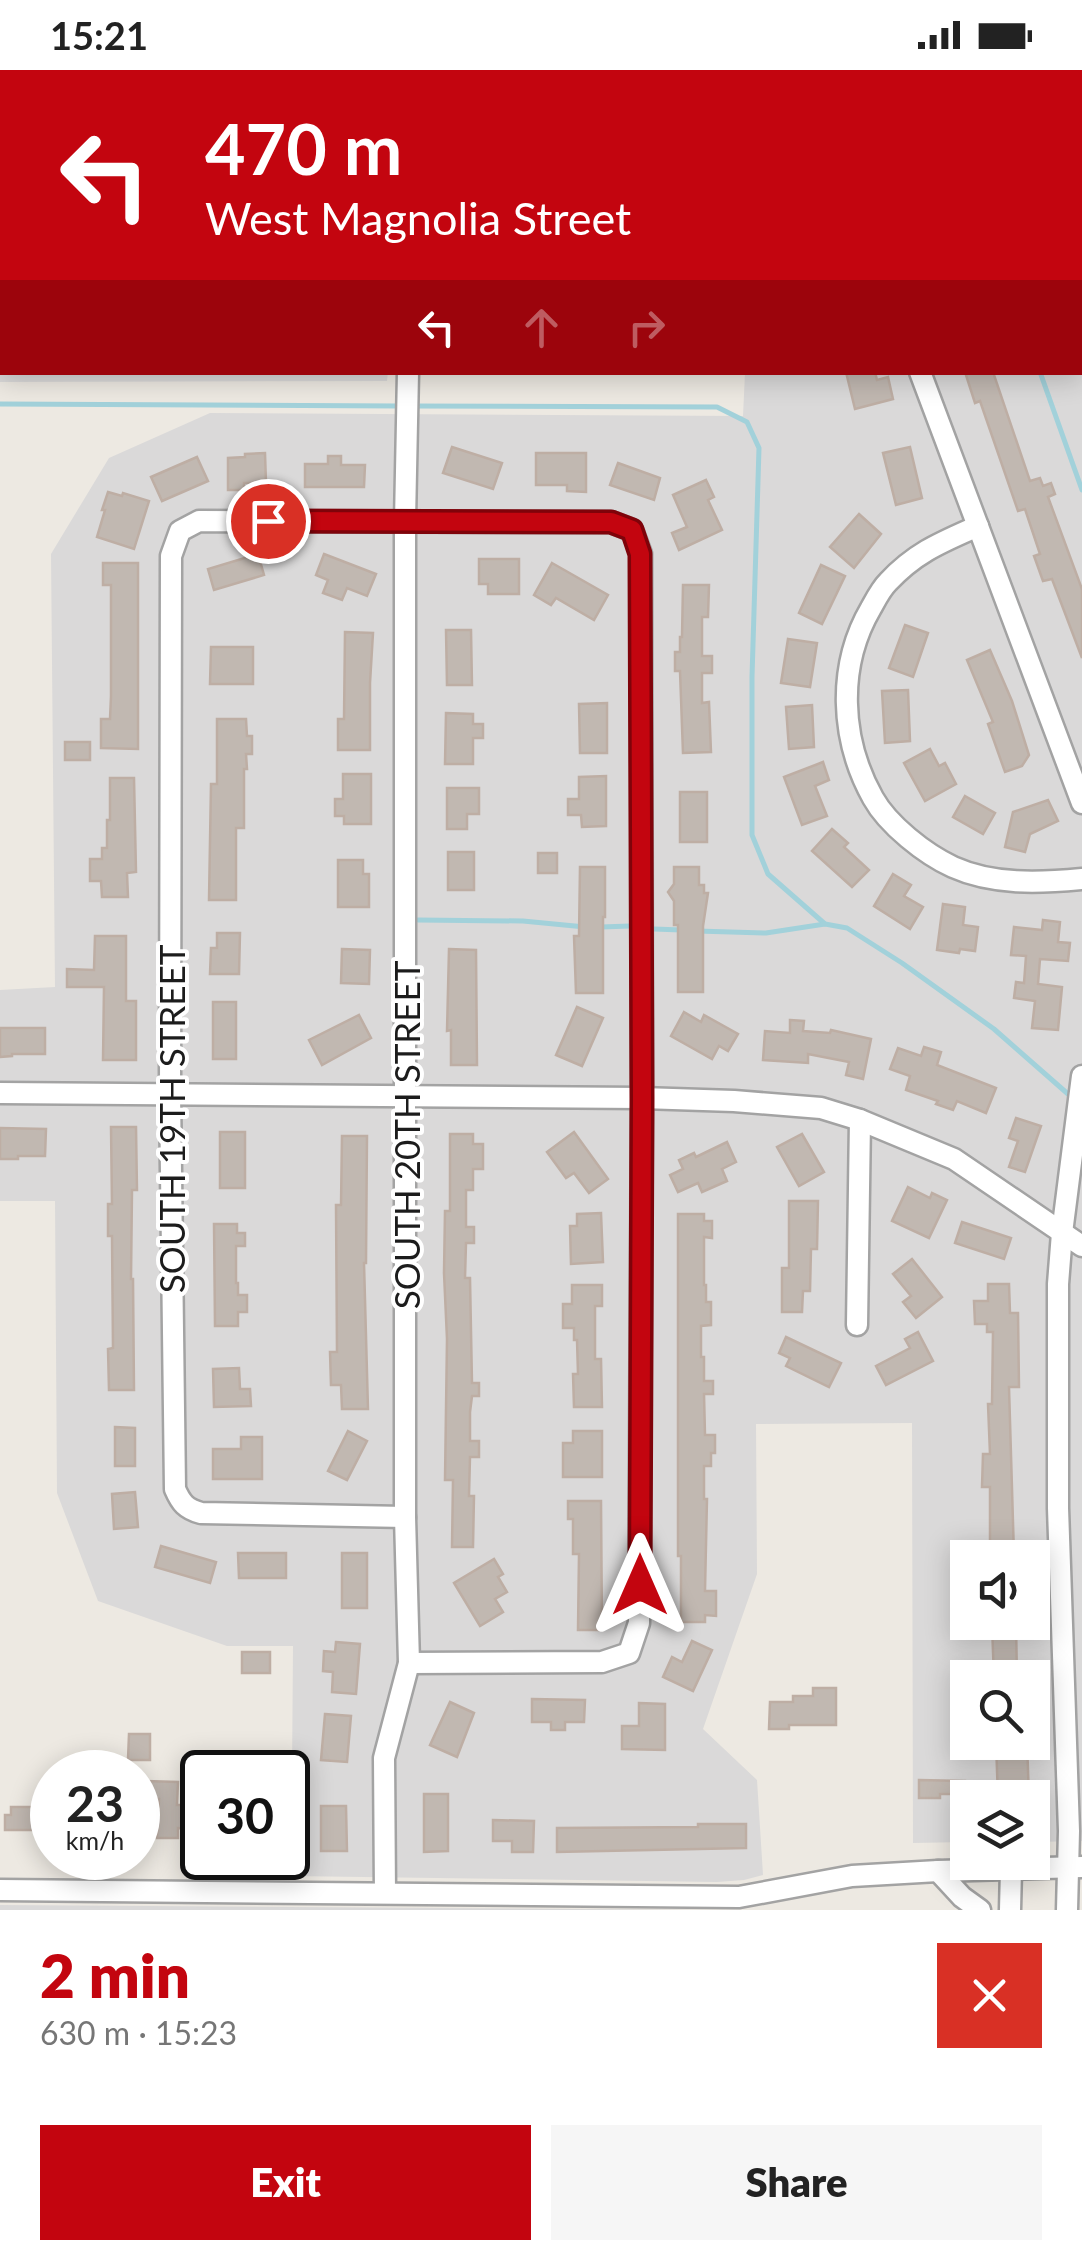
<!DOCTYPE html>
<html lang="en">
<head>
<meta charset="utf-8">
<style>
	:root { --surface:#fff; --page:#f6f6f6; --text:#222; --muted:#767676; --accent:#c3050f }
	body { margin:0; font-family:Lato,sans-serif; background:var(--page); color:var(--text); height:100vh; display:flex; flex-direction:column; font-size:38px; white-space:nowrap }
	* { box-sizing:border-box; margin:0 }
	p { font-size:32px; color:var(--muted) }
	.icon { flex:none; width:55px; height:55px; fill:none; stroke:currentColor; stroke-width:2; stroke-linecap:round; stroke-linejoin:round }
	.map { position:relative; height:1840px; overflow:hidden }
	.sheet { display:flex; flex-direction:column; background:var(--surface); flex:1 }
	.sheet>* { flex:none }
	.guide { position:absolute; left:0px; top:0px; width:1082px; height:305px; box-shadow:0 5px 25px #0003; background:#c3050f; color:#fff; overflow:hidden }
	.controls { position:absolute; left:950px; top:1470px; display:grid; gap:20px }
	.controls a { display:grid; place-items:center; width:100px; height:100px; border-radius:0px; background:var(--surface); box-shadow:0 5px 25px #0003; font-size:50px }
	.speed { position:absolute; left:30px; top:1680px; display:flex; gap:20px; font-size:50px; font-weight:700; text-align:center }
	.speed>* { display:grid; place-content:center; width:130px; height:130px; border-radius:50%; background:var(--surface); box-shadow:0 5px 25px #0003; line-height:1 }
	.speed small { font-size:25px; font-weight:400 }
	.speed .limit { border:5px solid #111; border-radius:15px; background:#fff; color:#111 }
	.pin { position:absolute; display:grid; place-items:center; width:85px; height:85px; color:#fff; margin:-42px; border:5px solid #fff; border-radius:50%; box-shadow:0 2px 10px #0007 }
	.me { position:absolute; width:110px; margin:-55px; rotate:0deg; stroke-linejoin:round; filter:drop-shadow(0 0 8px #0008) }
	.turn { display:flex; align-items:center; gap:35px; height:210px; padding:0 40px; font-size:45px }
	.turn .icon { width:130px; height:130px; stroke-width:2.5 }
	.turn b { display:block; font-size:70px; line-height:85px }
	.lanes { display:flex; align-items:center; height:95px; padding:0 40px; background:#0003; justify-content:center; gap:50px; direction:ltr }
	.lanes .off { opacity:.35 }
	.round { display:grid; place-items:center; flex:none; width:105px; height:105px; border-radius:0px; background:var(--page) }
	.headline { display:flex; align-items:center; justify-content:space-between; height:170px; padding:0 40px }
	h1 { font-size:60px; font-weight:800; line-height:75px; color:var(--accent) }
	.button { display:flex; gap:20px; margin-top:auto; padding:20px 40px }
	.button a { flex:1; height:115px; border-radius:0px; background:var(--accent); color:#fff; font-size:40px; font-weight:800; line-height:115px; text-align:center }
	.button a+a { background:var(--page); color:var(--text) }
	.status { display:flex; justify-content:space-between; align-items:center; height:70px; padding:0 50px; background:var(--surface); direction:ltr }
	.status svg { height:28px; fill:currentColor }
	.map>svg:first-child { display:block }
	.residential { fill:#dad9d9; fill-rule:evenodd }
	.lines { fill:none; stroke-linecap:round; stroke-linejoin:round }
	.stream { stroke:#a2d1da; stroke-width:5 }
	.building { fill:#c1b8b1; stroke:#beaea4; stroke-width:2.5 }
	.minor-casing { stroke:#a3a3a3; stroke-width:25 }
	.minor { stroke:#fff; stroke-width:20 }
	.route-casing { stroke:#7f030a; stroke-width:25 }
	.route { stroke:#c3050f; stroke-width:18 }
	.labels { text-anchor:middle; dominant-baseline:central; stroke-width:8; stroke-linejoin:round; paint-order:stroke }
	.street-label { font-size:35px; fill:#1c1c1c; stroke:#fff }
</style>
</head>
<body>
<div class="status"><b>15:21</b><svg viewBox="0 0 49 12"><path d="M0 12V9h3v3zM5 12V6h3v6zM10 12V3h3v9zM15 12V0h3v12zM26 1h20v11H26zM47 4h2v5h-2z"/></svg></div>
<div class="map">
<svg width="1082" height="1840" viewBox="0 0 1082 1840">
	<rect width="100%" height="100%" fill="#ede9e2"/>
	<g class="residential">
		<polygon points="880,0 1082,0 1082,94 1080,94 1080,2 879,2"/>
		<polygon points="0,10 2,10 2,302 388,302 387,311 0,312"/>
		<path d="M1080,125H1082V1771L1033,1772L1032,1728H968L967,1772L913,1773L912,1353L756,1354L757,1504L703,1659L757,1710L763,1805L744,1810L717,1812L224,1805L225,1788H288V1706L292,1705L293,1576H227L98,1531L57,1423L55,1131H0V920L55,917L51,484L109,388L210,343L743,346L745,303L1080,302ZM968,1488H1032V1552H968ZM968,1608H1032V1672H968Z"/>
		<polygon points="0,1835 709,1840 0,1840"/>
	</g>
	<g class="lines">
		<g class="stream">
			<polyline points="985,2 985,0"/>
			<polyline points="1040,302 1082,420"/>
			<polyline points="0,334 400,336"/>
			<polyline points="411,336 717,337 747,352 759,378 752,607 752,765 768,804 825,854 847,858 902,893 994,959 1068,1024"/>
			<polyline points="418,850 523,851 585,857"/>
			<polyline points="601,857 630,856"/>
			<polyline points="654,859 681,860"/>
			<polyline points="697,861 766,863 825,854"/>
		</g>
	</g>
	<g class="building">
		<polygon points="846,302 875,302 877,310 888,307 893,329 855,339"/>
		<polygon points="965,302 993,302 1030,411 1040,408 1043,416 1051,413 1055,424 1048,427 1082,519 1082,588 1052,509 1043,511 1034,486 1040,484 1025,439 1018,441 980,331 975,333"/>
		<polygon points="452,377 502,393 493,419 443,403"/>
		<polygon points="910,377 922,428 896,435 883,383"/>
		<polygon points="265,383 266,413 244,413 244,420 228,420 228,388 245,387 245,384"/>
		<polygon points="536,383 586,383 586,422 567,421 567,415 536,415"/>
		<polygon points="328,386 341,386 341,395 365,395 364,417 305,417 305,394 328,394"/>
		<polygon points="197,387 208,411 162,431 151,407"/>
		<polygon points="618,393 660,408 654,430 610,415"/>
		<polygon points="706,410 714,427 708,430 722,460 679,480 672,463 687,457 673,425"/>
		<polygon points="108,422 122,426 123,423 149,431 134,479 97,467 105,440 102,440"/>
		<polygon points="859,444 881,464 854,498 830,477"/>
		<polygon points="258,484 264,505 214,520 208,499"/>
		<polygon points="324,484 376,504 367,526 347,518 342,530 323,523 328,510 316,505"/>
		<polygon points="479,489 519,489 519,524 488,524 488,514 479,514"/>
		<polygon points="103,493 138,493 138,679 101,678 101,649 110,649 111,626 111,515 103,515"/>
		<polygon points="552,493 608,525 594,550 556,528 551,535 534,525"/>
		<polygon points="821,495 845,506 822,554 799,543"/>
		<polygon points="683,515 709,515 708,547 702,547 702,586 712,586 712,603 702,603 702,633 709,632 711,682 683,683 680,601 675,601 675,582 680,582 680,567 682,567"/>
		<polygon points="905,555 928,563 913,607 889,598"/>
		<polygon points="446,560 471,560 472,615 447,615"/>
		<polygon points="345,562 373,563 370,613 370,680 338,680 338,649 344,649"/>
		<polygon points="788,569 817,573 810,617 781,613"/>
		<polygon points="211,577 253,577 253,614 210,614"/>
		<polygon points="990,580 1012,631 1029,685 1022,696 1005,702 988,654 993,652 967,590"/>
		<polygon points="908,620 910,671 885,673 882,621"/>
		<polygon points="607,633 607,683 580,683 579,634"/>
		<polygon points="812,635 814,677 789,679 786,637"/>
		<polygon points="446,643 473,644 473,654 483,654 483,668 473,668 473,694 445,694"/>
		<polygon points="217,649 246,649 247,666 252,666 252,684 246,684 247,699 244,699 244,758 236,758 236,830 209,830 211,714 217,714"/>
		<rect x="65" y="672" width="25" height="18"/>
		<polygon points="930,679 939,696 945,693 956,714 925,731 904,693"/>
		<polygon points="823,692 829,710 815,716 827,746 802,755 784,707"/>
		<polygon points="343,704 371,704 371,754 344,754 344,746 335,746 335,729 343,729"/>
		<polygon points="606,706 606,756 582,757 581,745 568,745 568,729 579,729 579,707"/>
		<polygon points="110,708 134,708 136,802 127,803 128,827 102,827 101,811 90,811 90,789 102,789 102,778 107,778 107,750 110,750"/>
		<polygon points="447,718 479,718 479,744 467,744 467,759 447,759"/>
		<rect x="680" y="722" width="27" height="50"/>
		<polygon points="965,726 995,743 983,764 953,747"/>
		<polygon points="1048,730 1058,751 1030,764 1025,782 1005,777 1013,742"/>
		<polygon points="832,759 848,773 844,777 869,800 852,817 812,781"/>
		<rect x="448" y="782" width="26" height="38"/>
		<rect x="538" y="783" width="19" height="20"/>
		<polygon points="338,790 363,790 363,804 369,804 369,837 338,837"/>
		<polygon points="580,797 605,797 605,847 603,847 603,923 576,923 574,866 579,866"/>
		<polygon points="674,797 699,797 699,815 704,815 704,823 708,823 703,856 703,922 678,922 678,855 674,855 674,831 668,822 674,814"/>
		<polygon points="893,804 911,815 904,826 923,837 910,859 874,836"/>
		<polygon points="943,834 965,837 963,855 978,857 975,881 960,879 959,883 937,880"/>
		<polygon points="1043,850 1060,852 1058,872 1070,873 1068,891 1040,889 1038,914 1062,917 1058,960 1032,958 1035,931 1014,928 1016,912 1024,913 1026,886 1011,885 1014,857 1042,860"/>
		<polygon points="217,863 240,863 239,904 210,904 211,878 217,878"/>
		<polygon points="95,866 126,866 126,931 136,931 136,990 103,990 104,917 67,917 67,899 94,900"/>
		<polygon points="342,879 370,880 369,914 341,913"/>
		<polygon points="449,879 476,880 477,995 451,995 451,960 447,961"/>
		<rect x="213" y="932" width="23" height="57"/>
		<polygon points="577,937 603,948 582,996 556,985"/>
		<polygon points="684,942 701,952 704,945 738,964 728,981 719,976 712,989 671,966"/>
		<polygon points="359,945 371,968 322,995 309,970"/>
		<polygon points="790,950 804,951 803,961 830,963 831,960 871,969 863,1009 846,1005 849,992 808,984 808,993 763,990 765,961 790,963"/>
		<polygon points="0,958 45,958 45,984 12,984 12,986 0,987"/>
		<polygon points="924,977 941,982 937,995 996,1018 986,1043 957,1031 953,1040 936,1034 938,1031 906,1020 910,1006 890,999 898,978 921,986"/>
		<polygon points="1016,1048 1041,1056 1025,1102 1009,1097 1018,1071 1009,1068"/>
		<polygon points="111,1057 136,1057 137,1120 132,1120 131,1209 133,1209 134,1320 109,1320 108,1279 113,1278 112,1166 108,1166 108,1134 112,1134"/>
		<polygon points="0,1058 46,1059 45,1086 18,1086 18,1089 0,1089"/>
		<rect x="220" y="1062" width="25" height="56"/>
		<polygon points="574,1062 608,1109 589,1123 574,1103 566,1108 547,1082"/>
		<polygon points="450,1064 473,1064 473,1074 483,1074 483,1099 473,1099 473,1120 466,1120 466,1157 474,1157 474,1173 466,1173 465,1208 470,1208 472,1313 479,1313 479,1326 472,1326 470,1342 470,1371 479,1371 479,1387 470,1387 469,1426 474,1426 473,1477 452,1477 453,1410 445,1410 447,1269 444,1203 445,1141 450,1141"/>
		<polygon points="802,1064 824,1102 799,1116 777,1077"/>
		<polygon points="342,1066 367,1066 366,1193 364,1193 368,1339 342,1339 341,1315 331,1315 330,1282 337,1282 336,1135 341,1135"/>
		<polygon points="727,1072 736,1092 722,1099 727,1111 702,1122 698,1113 678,1122 670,1105 683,1099 679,1090 694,1083 696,1087"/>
		<polygon points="908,1117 930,1128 932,1123 947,1130 929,1168 892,1151"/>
		<polygon points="789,1131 818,1131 817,1179 811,1179 810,1221 803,1221 802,1242 782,1242 782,1198 789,1198"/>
		<polygon points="601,1143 603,1192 571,1194 570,1156 577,1156 577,1144"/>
		<polygon points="678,1144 704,1144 704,1151 712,1151 712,1168 704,1167 704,1215 706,1215 706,1232 711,1232 711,1255 701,1256 701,1287 704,1287 704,1311 713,1311 713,1324 704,1324 705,1365 715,1365 715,1383 711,1383 711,1396 704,1396 704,1429 707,1429 705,1521 716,1521 716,1546 705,1545 705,1552 681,1552 681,1486 678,1486"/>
		<polygon points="962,1152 1011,1168 1004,1189 955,1173"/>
		<polygon points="214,1154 237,1154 237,1163 245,1163 245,1176 236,1176 236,1213 238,1213 238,1225 247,1225 247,1242 238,1242 238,1256 215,1256"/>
		<polygon points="912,1189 942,1227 916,1248 903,1232 911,1226 893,1204"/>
		<polygon points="988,1214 1009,1214 1010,1243 1018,1243 1019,1317 1009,1317 1014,1486 990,1486 990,1417 982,1417 983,1384 990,1384 988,1334 992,1334 993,1262 987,1262 987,1254 975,1254 974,1231 988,1231"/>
		<polygon points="572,1215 602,1215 602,1236 595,1236 595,1289 601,1289 602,1337 574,1337 573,1304 578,1304 577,1270 574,1270 574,1258 563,1258 563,1234 572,1234"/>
		<polygon points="918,1262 933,1291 886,1315 876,1296 910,1278 905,1269"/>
		<polygon points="786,1267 841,1293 829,1317 786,1296 790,1288 779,1283"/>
		<polygon points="239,1298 240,1319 250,1319 251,1336 214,1337 213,1299"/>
		<polygon points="115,1357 135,1358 135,1396 115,1396"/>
		<polygon points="348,1361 367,1371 347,1410 328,1401"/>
		<polygon points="573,1361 602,1361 602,1407 563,1407 563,1373 573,1373"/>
		<polygon points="241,1367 262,1367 262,1409 213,1409 213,1379 241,1379"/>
		<polygon points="135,1422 138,1457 114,1459 112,1424"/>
		<polygon points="568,1431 601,1431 602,1560 578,1560 579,1484 573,1484 573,1449 568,1449"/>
		<polygon points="161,1476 216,1492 210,1513 155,1497"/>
		<polygon points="238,1483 286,1483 286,1508 239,1508"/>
		<rect x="342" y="1483" width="25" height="55"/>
		<polygon points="494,1489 503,1504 498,1507 507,1522 495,1529 503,1542 480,1556 454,1513"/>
		<polygon points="1016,1554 1017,1608 994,1608 992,1555"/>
		<polygon points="692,1571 712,1580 693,1621 663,1607 672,1587 682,1592"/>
		<polygon points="336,1572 360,1574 356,1624 332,1622 333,1602 323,1601 324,1581 335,1582"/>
		<rect x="242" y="1582" width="28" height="21"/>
		<polygon points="813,1618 836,1618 836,1655 789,1655 789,1659 769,1659 770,1632 793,1632 793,1626 813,1626"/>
		<polygon points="532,1629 585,1630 584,1652 565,1652 565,1660 551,1660 551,1652 532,1652"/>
		<polygon points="450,1632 474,1643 457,1687 430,1675"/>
		<polygon points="639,1633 665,1634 665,1680 622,1679 622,1656 639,1656"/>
		<polygon points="325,1644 351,1646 347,1692 321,1690"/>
		<polygon points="129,1664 150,1664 150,1690 128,1690"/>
		<polygon points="996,1672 1027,1672 1029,1728 998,1728"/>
		<polygon points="919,1710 965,1711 965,1724 940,1724 940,1728 919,1728"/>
		<polygon points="145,1711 178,1712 177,1735 191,1735 190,1759 178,1758 178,1768 157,1768 159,1729 145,1728"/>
		<polygon points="424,1724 448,1724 448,1781 424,1782"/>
		<polygon points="321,1736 346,1736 347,1781 321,1781"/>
		<polygon points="11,1737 42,1737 42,1760 5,1760 5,1745 11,1745"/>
		<polygon points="493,1750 534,1751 533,1782 512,1782 512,1771 493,1771"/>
		<polygon points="698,1754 746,1754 746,1778 557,1782 557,1758 698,1757"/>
	</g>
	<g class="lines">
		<g class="minor-casing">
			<g id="minor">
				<polyline points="788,0 790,2"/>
				<polyline points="35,2 35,0"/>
				<polyline points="414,2 414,0"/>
				<polyline points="1080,107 1082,107"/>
				<polyline points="920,302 1082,733"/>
				<path d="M978,456C942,472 916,482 888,512C881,519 876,529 871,538C837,596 840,669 873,728C888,755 925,784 953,797C993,815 1039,813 1082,809"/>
				<polyline points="0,1023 642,1028 734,1031 821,1038 860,1050 954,1089 1082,1176"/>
				<polyline points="857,1255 860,1050"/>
				<path d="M405,1447L201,1443C186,1439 181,1433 175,1419L170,1024L171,486L180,461L199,451L611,452L632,460L641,484L642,1028L639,1553L629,1583L602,1592L409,1593"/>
				<polyline points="938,1801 962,1827 980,1840"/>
				<polyline points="0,1820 739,1827 852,1806 938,1801 1082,1797"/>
				<polyline points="385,1823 384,1688 409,1593 405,1447 405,451 408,302"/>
				<polyline points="1010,1840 1011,1799"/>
				<polyline points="1067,1840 1069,1761 1058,1438 1058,1214 1062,1163 1082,1006"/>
			</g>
		</g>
		<use href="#minor" class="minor"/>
	</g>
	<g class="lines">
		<g class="route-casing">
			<polyline id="route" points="268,451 611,452 632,460 640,484 642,1028 640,1515"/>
		</g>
		<use href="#route" class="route"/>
	</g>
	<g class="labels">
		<g class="street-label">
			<text transform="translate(171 1049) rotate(-90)">SOUTH 19TH STREET</text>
			<text transform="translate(406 1065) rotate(-90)">SOUTH 20TH STREET</text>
		</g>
	</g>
</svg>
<div class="controls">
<a><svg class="icon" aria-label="sound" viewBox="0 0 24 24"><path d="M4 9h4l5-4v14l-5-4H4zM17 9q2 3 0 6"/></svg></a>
<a><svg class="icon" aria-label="search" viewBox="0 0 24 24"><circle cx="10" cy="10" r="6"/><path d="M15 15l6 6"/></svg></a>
<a><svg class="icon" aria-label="layers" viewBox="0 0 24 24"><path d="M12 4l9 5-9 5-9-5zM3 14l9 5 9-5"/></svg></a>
</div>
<div class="speed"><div>23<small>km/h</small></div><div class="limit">30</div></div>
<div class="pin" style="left:268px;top:451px;background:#d93025"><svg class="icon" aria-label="arrive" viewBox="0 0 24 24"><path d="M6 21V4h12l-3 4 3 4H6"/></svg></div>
<svg class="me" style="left:640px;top:1515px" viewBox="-20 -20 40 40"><path d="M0-17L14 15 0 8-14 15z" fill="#c3050f" stroke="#fff" stroke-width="4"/></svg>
<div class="guide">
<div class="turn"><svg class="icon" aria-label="left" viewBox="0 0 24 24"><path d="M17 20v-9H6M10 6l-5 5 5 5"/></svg><div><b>470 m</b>West Magnolia Street</div></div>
<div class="lanes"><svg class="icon" aria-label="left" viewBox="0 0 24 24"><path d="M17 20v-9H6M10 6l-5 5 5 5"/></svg><svg class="icon off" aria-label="ahead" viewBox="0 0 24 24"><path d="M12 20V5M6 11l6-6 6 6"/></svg><svg class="icon off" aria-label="right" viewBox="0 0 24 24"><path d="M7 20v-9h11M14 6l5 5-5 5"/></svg></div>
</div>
</div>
<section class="sheet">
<div class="headline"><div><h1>2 min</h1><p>630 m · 15:23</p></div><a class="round" style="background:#d93025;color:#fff"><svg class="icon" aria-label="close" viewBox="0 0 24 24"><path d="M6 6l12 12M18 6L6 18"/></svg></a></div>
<div class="button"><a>Exit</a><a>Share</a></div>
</section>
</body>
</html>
